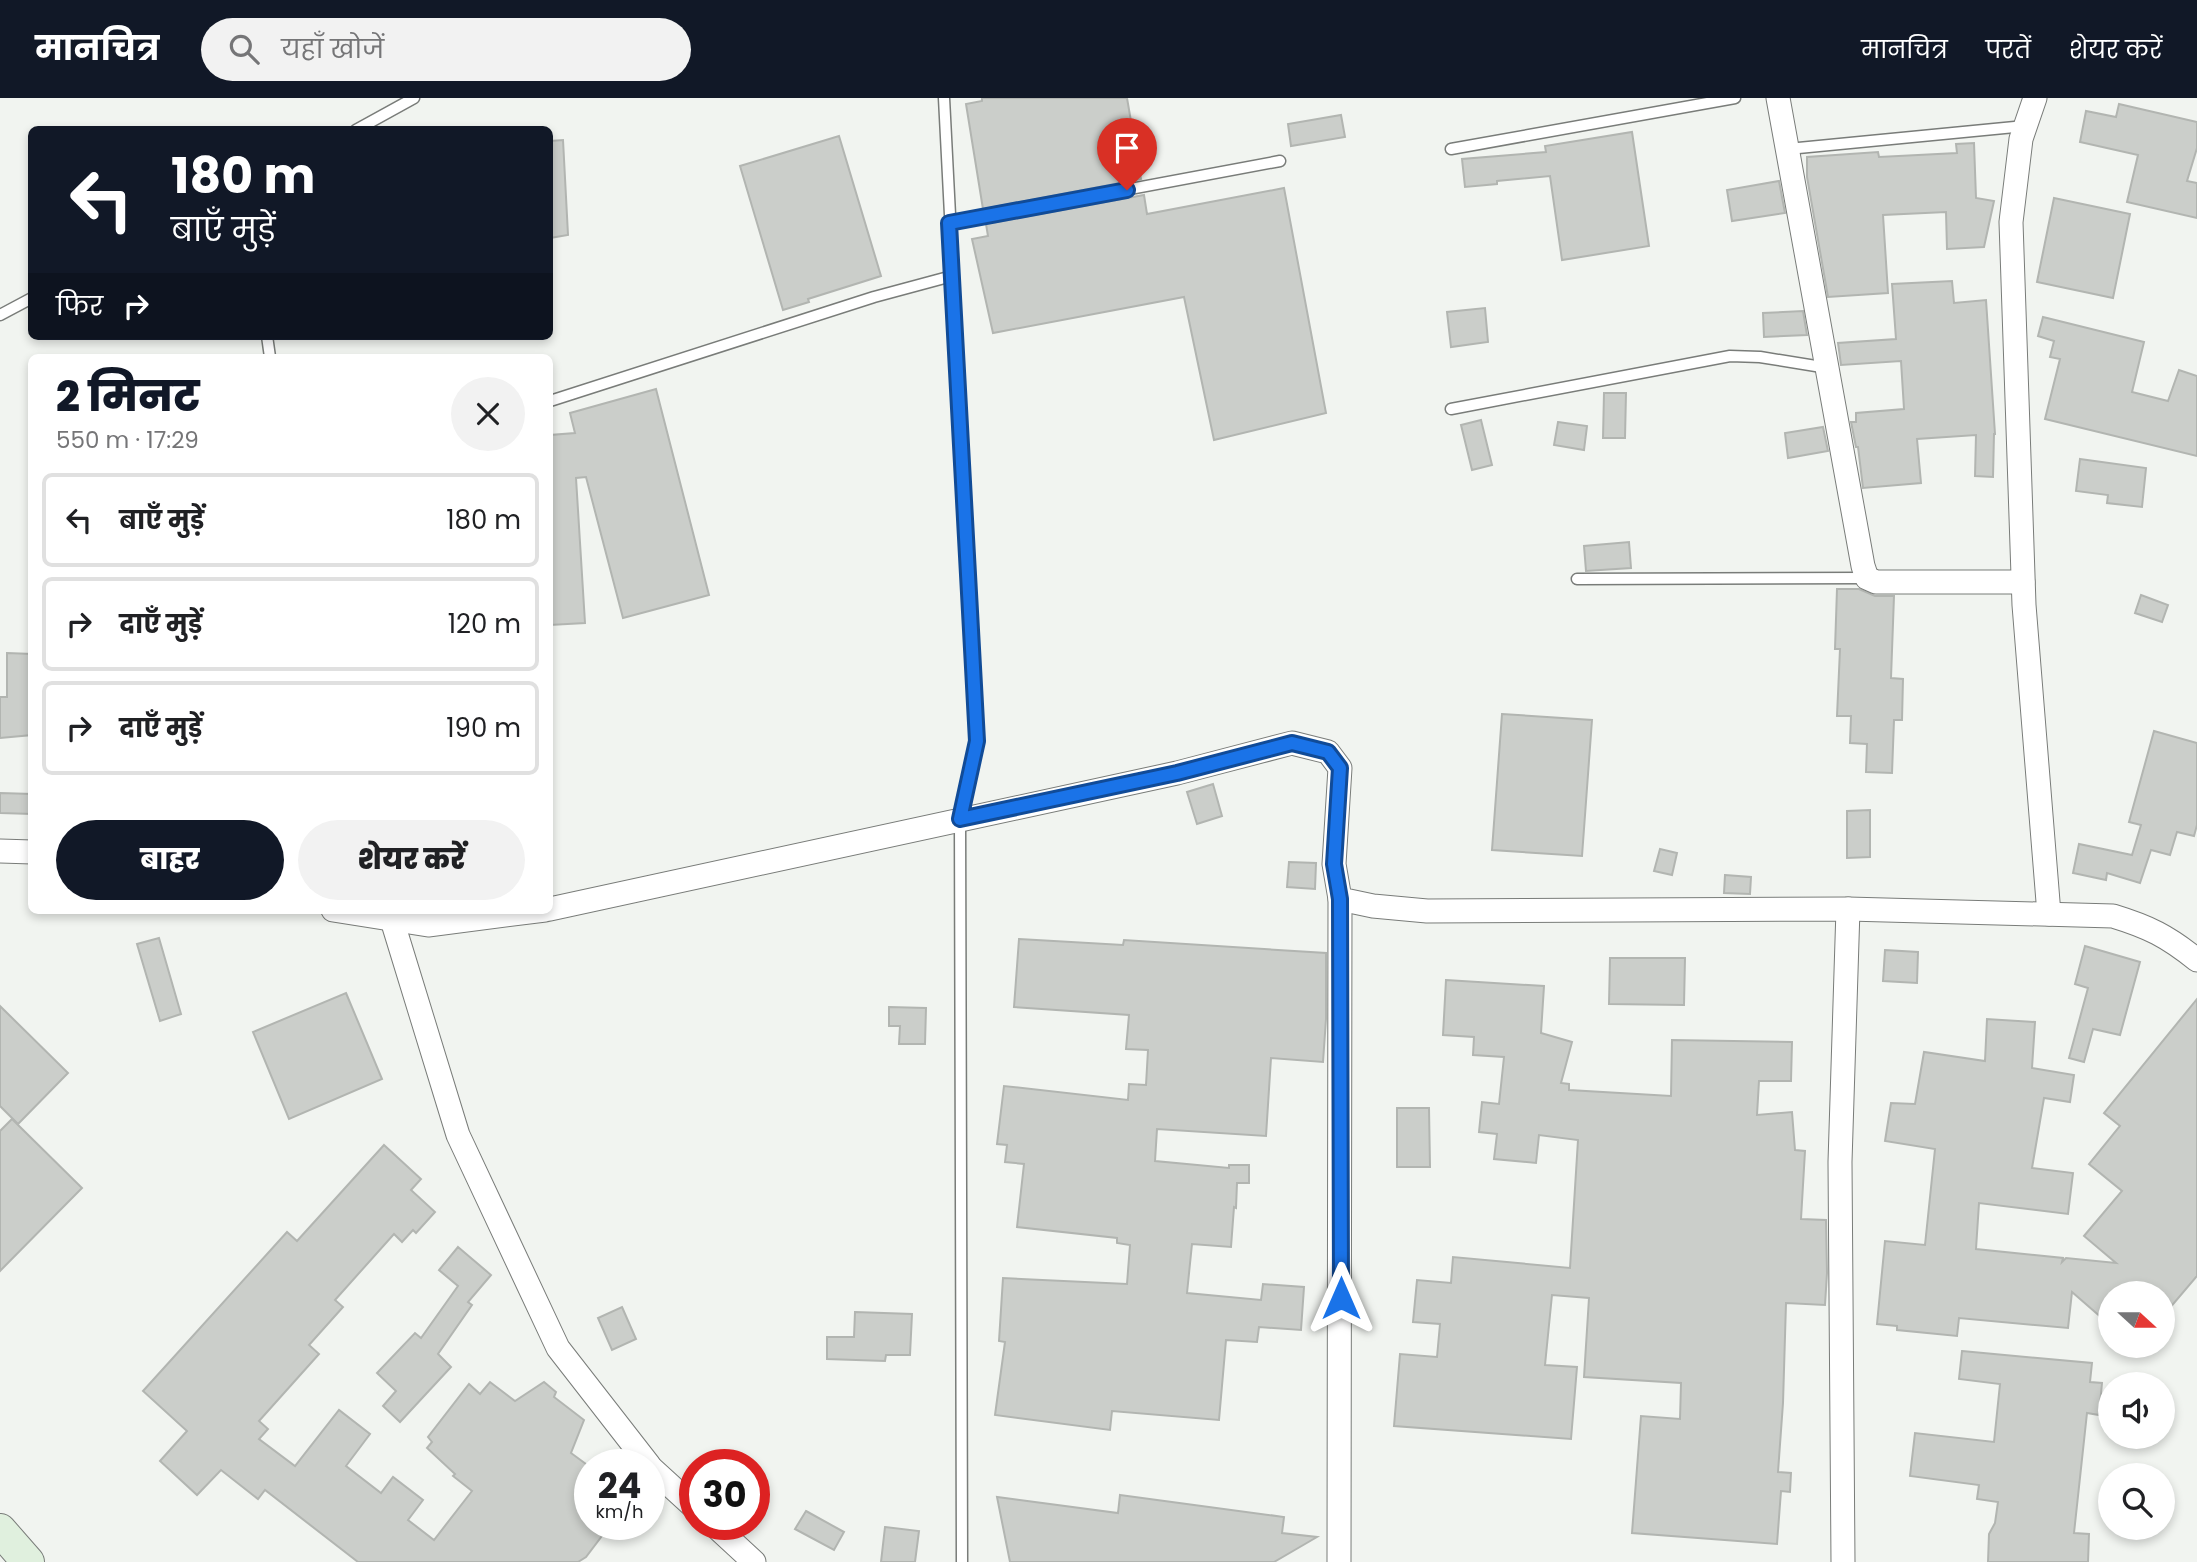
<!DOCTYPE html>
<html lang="hi">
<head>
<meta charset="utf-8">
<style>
	:root { --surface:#fff; --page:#f2f2f2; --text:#202124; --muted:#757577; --line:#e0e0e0; --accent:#111827 }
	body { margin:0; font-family:Poppins,"Noto Sans Devanagari",sans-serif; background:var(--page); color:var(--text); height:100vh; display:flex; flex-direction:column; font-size:26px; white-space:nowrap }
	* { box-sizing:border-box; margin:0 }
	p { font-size:23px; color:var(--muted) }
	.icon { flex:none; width:38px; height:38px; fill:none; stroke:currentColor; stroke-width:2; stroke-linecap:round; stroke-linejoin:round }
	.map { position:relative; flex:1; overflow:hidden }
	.side { position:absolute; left:28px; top:256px; width:525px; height:560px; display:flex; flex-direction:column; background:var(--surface); border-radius:10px; box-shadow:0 4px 10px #0003 }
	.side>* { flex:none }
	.top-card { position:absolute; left:28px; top:28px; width:525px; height:214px; border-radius:10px; box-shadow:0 4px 10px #0003; background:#111827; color:#fff; overflow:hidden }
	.needle { width:46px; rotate:111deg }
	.fabs { position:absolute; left:2098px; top:1183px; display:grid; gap:14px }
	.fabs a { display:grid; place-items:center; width:77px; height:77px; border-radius:50%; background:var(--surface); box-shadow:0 4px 10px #0003; font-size:35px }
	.speed { position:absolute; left:574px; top:1351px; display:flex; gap:14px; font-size:35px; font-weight:700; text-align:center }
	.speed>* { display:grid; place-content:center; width:91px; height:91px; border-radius:50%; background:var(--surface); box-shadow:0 4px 10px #0003; line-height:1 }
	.speed small { font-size:18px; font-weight:400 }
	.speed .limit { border:10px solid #d22; background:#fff; color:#111 }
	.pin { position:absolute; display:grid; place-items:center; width:60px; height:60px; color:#fff; margin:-72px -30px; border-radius:50% 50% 50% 0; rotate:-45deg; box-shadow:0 0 7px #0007 }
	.pin .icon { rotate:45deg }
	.me { position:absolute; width:77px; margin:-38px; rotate:0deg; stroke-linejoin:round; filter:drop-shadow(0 0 5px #0008) }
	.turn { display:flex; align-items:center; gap:24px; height:147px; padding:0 28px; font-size:32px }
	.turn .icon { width:91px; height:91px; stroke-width:2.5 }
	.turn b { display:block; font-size:49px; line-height:60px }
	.then { display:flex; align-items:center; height:66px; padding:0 28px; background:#0003; gap:14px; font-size:26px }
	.round { display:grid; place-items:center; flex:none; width:74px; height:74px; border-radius:37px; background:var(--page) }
	.headline { display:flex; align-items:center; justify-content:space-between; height:119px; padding:0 28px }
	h1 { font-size:42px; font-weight:800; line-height:52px; color:var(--accent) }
	.primary-button { display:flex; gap:14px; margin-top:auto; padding:14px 28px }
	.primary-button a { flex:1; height:80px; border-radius:42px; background:var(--accent); color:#fff; font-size:28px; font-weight:800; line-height:80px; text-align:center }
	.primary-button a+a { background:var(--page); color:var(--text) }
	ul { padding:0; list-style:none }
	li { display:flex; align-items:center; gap:21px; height:94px; margin:0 14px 10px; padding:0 14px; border:4px solid var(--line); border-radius:10px }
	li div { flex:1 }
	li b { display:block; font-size:26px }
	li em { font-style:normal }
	header { display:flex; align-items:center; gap:42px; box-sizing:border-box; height:98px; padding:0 35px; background:var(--accent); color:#fff }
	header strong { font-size:33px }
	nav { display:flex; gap:38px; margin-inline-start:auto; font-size:24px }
	.search { width:490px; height:63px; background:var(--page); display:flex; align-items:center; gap:18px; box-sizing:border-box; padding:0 24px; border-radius:38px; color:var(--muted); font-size:26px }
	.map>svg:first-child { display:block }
	.building { fill:#cbceca; stroke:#b2b5b1; stroke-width:2 }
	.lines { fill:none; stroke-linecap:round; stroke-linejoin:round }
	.lane-casing { stroke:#797c79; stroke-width:13 }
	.street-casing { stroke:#797c79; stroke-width:25 }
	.secondary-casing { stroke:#797c79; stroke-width:34 }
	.lane { stroke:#fff; stroke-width:10 }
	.street { stroke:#fff; stroke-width:23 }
	.secondary { stroke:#e0f0de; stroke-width:32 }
	.route-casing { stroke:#114b97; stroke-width:18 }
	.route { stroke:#1a73e8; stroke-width:12 }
</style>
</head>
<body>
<header>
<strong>मानचित्र</strong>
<div class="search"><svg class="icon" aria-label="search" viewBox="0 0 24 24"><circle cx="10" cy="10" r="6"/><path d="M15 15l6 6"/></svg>यहाँ खोजें</div>
<nav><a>मानचित्र</a><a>परतें</a><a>शेयर करें</a></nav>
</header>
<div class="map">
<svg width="2197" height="1464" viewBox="0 0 2197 1464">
	<rect width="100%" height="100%" fill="#f1f4f0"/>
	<g class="building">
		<polygon points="982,0 1127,0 1141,81 983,111 966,6 982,3"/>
		<polygon points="2119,6 2197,24 2197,50 2187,83 2197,85 2197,120 2127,104 2138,57 2080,44 2086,13 2116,19"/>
		<polygon points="1341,17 1345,39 1291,48 1288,26"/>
		<polygon points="1632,34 1649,148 1562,162 1550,78 1497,83 1497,86 1465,89 1462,61 1546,54 1545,48"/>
		<polygon points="839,38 881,178 808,201 809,204 783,212 740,68"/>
		<polygon points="563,42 568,137 550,140 550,43"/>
		<polygon points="1974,45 1976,100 1994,103 1984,149 1947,151 1946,114 1883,117 1888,195 1828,199 1807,79 1807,59 1878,54 1879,59 1957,55 1956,46"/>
		<polygon points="1779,83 1785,115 1732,123 1727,92"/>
		<polygon points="1284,90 1326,315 1214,342 1184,199 993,235 972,141 988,138 986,126 1144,97 1147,116"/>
		<polygon points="2054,100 2130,116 2113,200 2037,184"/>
		<polygon points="1952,183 1954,205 1986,202 1995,336 1994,336 1993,379 1975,378 1976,337 1917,341 1921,385 1863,390 1858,349 1856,349 1851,324 1856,324 1856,315 1904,311 1901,263 1841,267 1838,245 1896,241 1892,186"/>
		<polygon points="1485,210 1488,244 1451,249 1447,214"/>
		<polygon points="1803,213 1807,237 1764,239 1763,215"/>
		<polygon points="2043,219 2144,244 2132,294 2168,303 2179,272 2197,278 2197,358 2045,321 2060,261 2050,259 2054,243 2038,238"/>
		<polygon points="656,291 709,497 623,520 586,379 576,380 585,525 550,527 550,337 575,335 570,315"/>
		<polygon points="1604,295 1626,295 1625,340 1603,340"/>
		<polygon points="1481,322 1492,367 1472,372 1461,327"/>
		<polygon points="1558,324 1587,328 1584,352 1554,347"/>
		<polygon points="1823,329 1828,353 1788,360 1785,335"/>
		<polygon points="2080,361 2146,370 2142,409 2107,405 2108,397 2076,393"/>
		<polygon points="1629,444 1631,470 1586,473 1584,448"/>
		<polygon points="1837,491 1859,491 1875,498 1894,498 1891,580 1903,581 1902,622 1894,622 1892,675 1866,674 1867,646 1850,645 1851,618 1837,618 1840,551 1835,551"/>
		<polygon points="2141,497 2168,507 2162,524 2135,515"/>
		<polygon points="7,555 32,556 32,637 0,640 0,599 7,599"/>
		<polygon points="1502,616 1592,622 1582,758 1492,752"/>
		<polygon points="2154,633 2197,645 2197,727 2194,738 2177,734 2170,757 2151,752 2140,785 2107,775 2106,782 2073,775 2079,746 2132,757 2141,727 2129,724"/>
		<polygon points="1213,686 1222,718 1197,726 1187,694"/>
		<polygon points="0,695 32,696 32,716 0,715"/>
		<polygon points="1870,712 1870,759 1847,760 1847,713"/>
		<polygon points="1660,751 1677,755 1672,777 1654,773"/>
		<polygon points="1289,764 1316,765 1315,791 1287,789"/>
		<polygon points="1725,777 1751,779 1750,796 1724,795"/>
		<polygon points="159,840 181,916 160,923 137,846"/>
		<polygon points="1019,841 1123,847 1124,842 1326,855 1326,921 1323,964 1271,960 1266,1038 1157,1031 1155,1063 1229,1070 1229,1067 1249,1067 1249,1085 1237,1085 1236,1110 1234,1109 1231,1149 1192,1146 1187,1195 1261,1202 1263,1186 1304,1189 1301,1232 1259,1229 1257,1244 1226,1242 1219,1322 1112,1313 1110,1332 995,1317 1005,1244 999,1243 1003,1180 1127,1186 1130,1147 1117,1145 1117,1140 1017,1129 1024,1066 1005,1064 1007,1047 997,1046 1004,988 1128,1002 1129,986 1146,987 1148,952 1126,951 1129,917 1014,909"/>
		<polygon points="2085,848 2140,864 2120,937 2093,931 2084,964 2069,960 2088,890 2075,886"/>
		<polygon points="1885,852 1918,854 1917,885 1883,883"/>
		<polygon points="1610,860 1685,860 1684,907 1609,906"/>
		<polygon points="1446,882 1544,888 1541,935 1572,944 1561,985 1569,986 1569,992 1671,998 1672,942 1792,944 1791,983 1759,983 1757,1017 1792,1014 1795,1052 1805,1053 1801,1121 1826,1122 1827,1175 1825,1207 1786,1205 1783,1305 1778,1374 1791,1375 1790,1394 1781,1393 1777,1446 1632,1435 1641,1318 1680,1321 1681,1285 1584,1279 1589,1200 1552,1197 1545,1267 1577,1269 1571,1341 1394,1328 1400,1256 1437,1259 1440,1226 1413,1224 1417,1182 1451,1185 1453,1159 1570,1170 1578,1042 1539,1037 1536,1065 1494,1061 1497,1036 1479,1034 1482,1004 1499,1006 1504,959 1473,957 1474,939 1443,937"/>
		<polygon points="346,895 382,981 289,1021 253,934"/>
		<polygon points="2197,901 2197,1178 2163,1218 2163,1195 2110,1195 2110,1227 2072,1194 2068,1230 1959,1220 1957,1238 1897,1232 1897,1228 1877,1226 1885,1143 1925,1147 1935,1051 1885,1043 1891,1005 1915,1006 1924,954 1985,963 1987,921 2035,924 2032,970 2074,977 2070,1004 2044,1000 2032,1070 2073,1075 2068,1116 1979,1105 1976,1151 2063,1160 2062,1164 2066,1160 2116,1165 2084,1138 2122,1093 2089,1066 2120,1028 2104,1015"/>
		<polygon points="0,908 68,975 18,1026 0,1008"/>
		<polygon points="889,909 926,910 925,946 899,946 900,928 889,928"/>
		<polygon points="1397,1010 1429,1010 1430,1069 1397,1069"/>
		<polygon points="12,1021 82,1090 0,1173 0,1033"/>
		<polygon points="384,1047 421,1081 411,1092 435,1114 416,1135 413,1132 402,1144 394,1136 335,1202 343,1209 309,1247 319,1256 259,1323 268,1331 259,1341 295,1368 339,1312 370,1336 346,1368 381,1395 393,1379 423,1402 408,1422 434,1442 472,1393 453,1378 455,1376 427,1350 432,1344 428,1339 469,1286 480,1296 490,1284 515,1303 544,1284 556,1294 554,1299 584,1322 571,1355 590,1369 590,1426 611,1426 586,1459 578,1464 358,1464 265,1392 258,1401 221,1372 197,1397 160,1363 187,1333 143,1293 287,1134 297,1143"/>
		<polygon points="458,1149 491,1177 468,1204 472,1207 438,1256 451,1269 400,1324 383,1308 396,1293 377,1275 415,1235 421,1240 458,1188 439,1172"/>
		<polygon points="622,1209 636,1241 612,1252 598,1220"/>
		<polygon points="855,1214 912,1216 910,1257 886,1257 885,1263 827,1261 827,1239 854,1239"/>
		<polygon points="1962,1253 2092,1265 2090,1284 2102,1285 2099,1317 2087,1315 2074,1435 2089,1436 2088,1464 1988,1464 1989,1436 1995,1425 1998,1404 1977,1401 1979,1387 1910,1378 1915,1335 1994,1344 2000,1286 1959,1281"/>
		<polygon points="1120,1397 1284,1419 1282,1435 1317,1439 1274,1464 1010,1464 997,1399 1118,1415"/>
		<polygon points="806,1413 844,1434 834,1452 795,1431"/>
		<polygon points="885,1429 919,1433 915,1464 881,1464"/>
	</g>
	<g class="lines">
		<g class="lane-casing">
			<g id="lane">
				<polyline points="944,0 977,643 960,721 962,1464"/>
				<polyline points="356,32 414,0"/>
				<polyline points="1451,51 1735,0"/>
				<polyline points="1788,51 2025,28"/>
				<polyline points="949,125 1280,63"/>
				<polyline points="0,217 32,200"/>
				<polyline points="267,238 270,259"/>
				<polyline points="550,303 874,199 952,178"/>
				<polyline points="1451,311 1730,258 1760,259 1828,270"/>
				<polyline points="1577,481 1867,480"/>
			</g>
		</g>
		<g class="street-casing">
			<g id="street">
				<polyline points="1778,0 1863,468 1867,480 1876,484 2023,484"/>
				<polyline points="2035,0 2021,41 2011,124 2024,507 2049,816"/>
				<polyline points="0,753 32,754"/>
				<path d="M550,811L1177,675L1292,645L1328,654L1340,670L1334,766L1340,801L1373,808L1427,813L1848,811L2113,818C2149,829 2167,838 2197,862"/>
				<polyline points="333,812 428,827 545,812"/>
				<polyline points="392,822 458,1037 558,1250 649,1367"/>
				<polyline points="649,1368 695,1410"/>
				<polyline points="713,1426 754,1464"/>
				<polyline points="1339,1464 1340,801"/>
				<polyline points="1843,1464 1840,1064 1848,811"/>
			</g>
		</g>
		<g class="secondary-casing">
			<polyline id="secondary" points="0,1432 28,1464"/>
		</g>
		<use href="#lane" class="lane"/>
		<use href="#street" class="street"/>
		<use href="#secondary" class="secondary"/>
	</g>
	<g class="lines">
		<g class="route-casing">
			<polyline id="route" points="1127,92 949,125 977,643 960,721 1177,675 1292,645 1328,654 1340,670 1334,766 1340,801 1341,1200"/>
		</g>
		<use href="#route" class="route"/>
	</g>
</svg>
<div class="fabs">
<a><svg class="needle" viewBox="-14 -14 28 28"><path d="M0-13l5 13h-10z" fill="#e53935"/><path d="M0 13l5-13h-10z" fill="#757577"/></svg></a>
<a><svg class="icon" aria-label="sound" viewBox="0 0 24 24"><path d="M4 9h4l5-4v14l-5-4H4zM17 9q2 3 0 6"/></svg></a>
<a><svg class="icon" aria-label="search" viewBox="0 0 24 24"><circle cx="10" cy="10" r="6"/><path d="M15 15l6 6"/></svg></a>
</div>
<div class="speed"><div>24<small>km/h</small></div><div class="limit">30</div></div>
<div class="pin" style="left:1127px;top:92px;background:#d93025"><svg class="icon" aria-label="arrive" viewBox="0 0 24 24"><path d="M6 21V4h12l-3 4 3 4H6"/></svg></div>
<svg class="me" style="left:1341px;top:1200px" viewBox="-20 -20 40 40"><path d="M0-17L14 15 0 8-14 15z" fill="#1a73e8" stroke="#fff" stroke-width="4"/></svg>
<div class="top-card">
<div class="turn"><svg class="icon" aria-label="left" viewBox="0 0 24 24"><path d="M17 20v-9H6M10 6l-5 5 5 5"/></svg><div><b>180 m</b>बाएँ मुड़ें</div></div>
<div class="then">फिर<svg class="icon" aria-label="right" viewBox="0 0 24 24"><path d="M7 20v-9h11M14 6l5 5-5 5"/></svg></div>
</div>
<section class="side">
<div class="headline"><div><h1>2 मिनट</h1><p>550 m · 17:29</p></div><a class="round"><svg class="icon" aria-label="close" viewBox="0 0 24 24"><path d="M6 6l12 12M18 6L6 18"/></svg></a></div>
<ul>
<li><svg class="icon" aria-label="left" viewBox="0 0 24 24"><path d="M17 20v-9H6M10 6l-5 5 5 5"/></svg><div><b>बाएँ मुड़ें</b></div><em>180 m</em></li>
<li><svg class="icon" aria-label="right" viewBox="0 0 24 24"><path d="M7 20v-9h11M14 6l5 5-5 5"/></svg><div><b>दाएँ मुड़ें</b></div><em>120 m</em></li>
<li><svg class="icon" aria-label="right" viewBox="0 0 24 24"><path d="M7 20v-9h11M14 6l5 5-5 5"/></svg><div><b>दाएँ मुड़ें</b></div><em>190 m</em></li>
</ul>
<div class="primary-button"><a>बाहर</a><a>शेयर करें</a></div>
</section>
</div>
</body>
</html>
